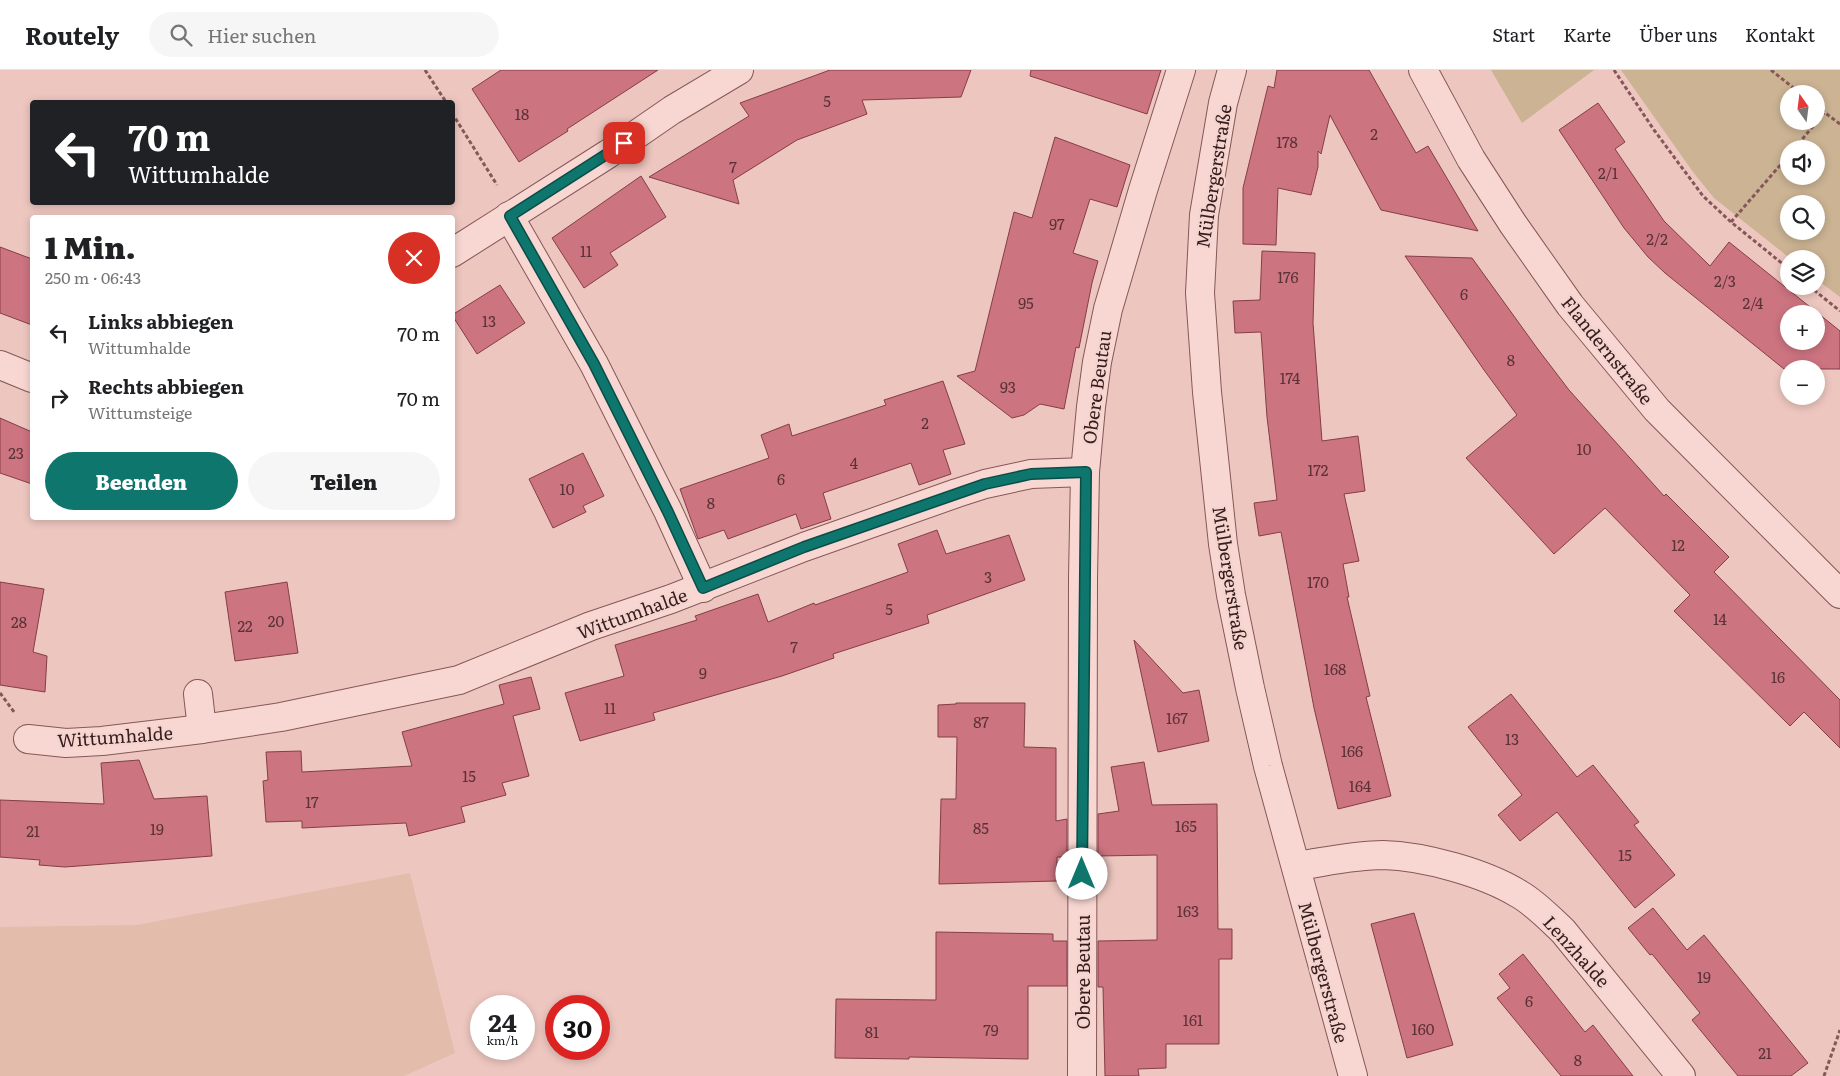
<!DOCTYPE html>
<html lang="de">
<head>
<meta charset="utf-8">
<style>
	:root { --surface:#fff; --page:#f6f6f6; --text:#202124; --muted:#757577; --line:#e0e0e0; --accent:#0f766e }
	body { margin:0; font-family:Literata,serif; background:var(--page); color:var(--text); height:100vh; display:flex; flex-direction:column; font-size:19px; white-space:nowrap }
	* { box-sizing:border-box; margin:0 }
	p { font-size:16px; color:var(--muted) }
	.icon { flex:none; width:28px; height:28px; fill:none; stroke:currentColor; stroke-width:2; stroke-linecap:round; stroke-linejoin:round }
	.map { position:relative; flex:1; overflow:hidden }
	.drawer { position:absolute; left:30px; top:145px; width:425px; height:305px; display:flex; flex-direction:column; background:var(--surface); border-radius:5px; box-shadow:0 2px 8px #0003 }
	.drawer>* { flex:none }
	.guide { position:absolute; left:30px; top:30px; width:425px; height:105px; border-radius:5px; box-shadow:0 2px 8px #0003; background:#202124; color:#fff; overflow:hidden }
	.needle { width:32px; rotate:346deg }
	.buttons { position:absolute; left:1780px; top:15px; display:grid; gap:10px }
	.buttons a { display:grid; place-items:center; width:45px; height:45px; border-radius:50%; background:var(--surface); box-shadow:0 2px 8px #0003; font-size:25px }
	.speed { position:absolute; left:470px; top:925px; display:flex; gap:10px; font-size:25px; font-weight:700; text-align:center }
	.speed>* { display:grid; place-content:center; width:65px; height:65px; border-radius:50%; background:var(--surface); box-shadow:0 2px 8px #0003; line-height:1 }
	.speed small { font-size:12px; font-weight:400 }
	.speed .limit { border:8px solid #d22; background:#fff; color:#111 }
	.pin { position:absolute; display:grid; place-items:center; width:42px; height:42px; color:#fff; margin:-21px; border-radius:10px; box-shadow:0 2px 8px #0006 }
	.me { position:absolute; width:55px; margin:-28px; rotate:0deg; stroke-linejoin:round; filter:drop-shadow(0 0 4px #0008) }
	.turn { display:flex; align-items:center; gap:18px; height:105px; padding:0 15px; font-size:22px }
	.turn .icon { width:65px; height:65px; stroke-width:2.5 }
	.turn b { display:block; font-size:35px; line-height:42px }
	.round { display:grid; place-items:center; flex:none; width:52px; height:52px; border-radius:26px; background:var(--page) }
	.overview { display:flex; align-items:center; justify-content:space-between; height:85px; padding:0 15px }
	h1 { font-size:30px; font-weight:800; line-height:38px }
	.action { display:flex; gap:10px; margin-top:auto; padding:10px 15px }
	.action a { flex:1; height:58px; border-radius:30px; background:var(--accent); color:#fff; font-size:20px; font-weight:800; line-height:58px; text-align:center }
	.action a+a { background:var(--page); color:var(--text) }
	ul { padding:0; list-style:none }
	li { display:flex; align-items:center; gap:15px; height:65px; padding:0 15px }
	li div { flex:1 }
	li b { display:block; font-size:19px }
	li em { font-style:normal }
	header { display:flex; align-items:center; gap:30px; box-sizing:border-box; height:70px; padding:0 25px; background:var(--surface); border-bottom:1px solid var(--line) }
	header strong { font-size:24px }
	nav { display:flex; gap:28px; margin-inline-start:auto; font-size:18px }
	.search { width:350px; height:45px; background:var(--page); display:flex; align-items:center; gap:12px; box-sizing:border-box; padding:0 18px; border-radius:28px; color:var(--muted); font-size:19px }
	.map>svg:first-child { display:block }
	.farmland { fill:#e3bcac }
	.green { fill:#cbb393; fill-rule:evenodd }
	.building { fill:#cc7480; stroke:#853d48; fill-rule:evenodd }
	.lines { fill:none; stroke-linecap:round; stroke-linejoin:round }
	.minor-casing { stroke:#865758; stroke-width:30 }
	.tertiary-casing { stroke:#865758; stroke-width:30 }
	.path { stroke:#865758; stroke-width:3; stroke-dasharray:4 2.5; stroke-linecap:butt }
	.minor { stroke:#f8d7d2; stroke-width:28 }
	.tertiary { stroke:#f8d7d2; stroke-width:28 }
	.route-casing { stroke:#0a4d48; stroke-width:12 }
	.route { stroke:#0f766e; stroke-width:9 }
	.labels { text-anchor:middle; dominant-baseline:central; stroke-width:4.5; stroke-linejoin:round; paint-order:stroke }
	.number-label { font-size:15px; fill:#5b3236 }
	.street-label { font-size:18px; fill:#351c1e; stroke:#f5d4ce }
</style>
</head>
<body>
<header>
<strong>Routely</strong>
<div class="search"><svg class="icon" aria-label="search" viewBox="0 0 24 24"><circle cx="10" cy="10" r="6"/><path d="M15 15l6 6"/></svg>Hier suchen</div>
<nav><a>Start</a><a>Karte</a><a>Über uns</a><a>Kontakt</a></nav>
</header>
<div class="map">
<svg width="1840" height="1006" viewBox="0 0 1840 1006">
	<rect width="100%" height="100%" fill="#edc6bf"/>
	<polygon class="farmland" points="410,803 455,983 404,1006 0,1006 0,857 137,855"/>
	<g class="green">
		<polygon points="1491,0 1594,0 1522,53"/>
		<path d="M1621,0H1840V227L1816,209V189H1791L1714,128L1693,102ZM1789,24H1816V51H1789ZM1789,79H1816V106H1789ZM1789,134H1816V161H1789Z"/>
	</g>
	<g class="building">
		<polygon points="501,0 658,0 567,59 568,61 519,92 472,19"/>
		<polygon points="830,0 971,0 961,27 862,30 867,44 797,70 733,110 739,134 649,107 749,46 740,33"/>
		<polygon points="1031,0 1161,0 1147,44 1030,6"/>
		<polygon points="1277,0 1369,0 1416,83 1428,76 1478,161 1381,140 1330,45 1321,84 1318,81 1318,97 1311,125 1278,118 1276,175 1243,174 1243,118 1268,16 1274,18"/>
		<path d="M1598,33L1625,72L1615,79L1664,151L1710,196L1729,172L1840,261V299H1784L1665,203L1648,187L1624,158L1559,60ZM1789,244H1816V271H1789Z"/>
		<polygon points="1055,67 1130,95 1117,137 1090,129 1073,183 1098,191 1092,213 1079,278 1076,277 1064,339 1040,334 1024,345 1012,348 957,306 975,301 1014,142 1032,148"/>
		<polygon points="641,106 666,147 610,183 618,195 584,218 552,168"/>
		<polygon points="0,177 32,189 32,255 0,243"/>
		<polygon points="1262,181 1315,183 1313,253 1322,371 1358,366 1365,421 1344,424 1359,491 1343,494 1349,527 1347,527 1370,626 1366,627 1391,726 1338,739 1314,638 1281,462 1259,466 1254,433 1277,430 1267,347 1261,262 1235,263 1233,231 1260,230"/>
		<polygon points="1405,186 1472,188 1537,278 1569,320 1664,426 1666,424 1729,487 1714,502 1840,630 1840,678 1804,642 1790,656 1674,541 1690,525 1605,438 1554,484 1466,388 1517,345 1484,300"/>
		<polygon points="500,215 525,253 477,284 452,245"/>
		<polygon points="943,311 965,374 943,380 951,404 919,415 911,393 823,423 831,449 801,459 796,444 728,469 724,460 698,469 680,419 769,388 761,365 789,354 792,366 886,335 884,330"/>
		<polygon points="0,348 32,362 32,414 0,403"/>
		<polygon points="583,383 604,426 583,436 586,442 553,458 529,409"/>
		<polygon points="937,460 946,484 1009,465 1025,510 927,545 929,553 833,584 834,588 782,606 653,643 655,650 580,671 565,623 624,606 615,575 697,550 695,546 758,524 768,552 814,533 815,535 908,502 898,474"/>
		<polygon points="0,512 44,519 33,582 47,586 45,622 0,615"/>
		<polygon points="287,512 298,583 235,591 225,522"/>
		<polygon points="1134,570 1183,623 1199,620 1209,671 1158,682"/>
		<polygon points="531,607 540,639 513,646 529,706 502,713 506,725 461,737 465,752 409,766 406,753 302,758 302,751 266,752 263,711 268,710 266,682 301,681 302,702 412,696 402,662 504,634 499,615"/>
		<polygon points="1511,624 1577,707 1593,695 1639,752 1634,755 1675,805 1635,838 1557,742 1520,771 1498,745 1522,725 1468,657"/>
		<polygon points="956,633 1025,633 1024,677 1056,678 1056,751 1067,749 1067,787 1057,787 1057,811 939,814 941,729 956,729 957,667 938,667 938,635 956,634"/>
		<polygon points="139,690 154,729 207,726 212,786 65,797 39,795 40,790 0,787 0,730 104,734 101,693"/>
		<polygon points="1144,692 1152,735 1217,734 1218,859 1232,859 1232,889 1219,889 1219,974 1166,974 1166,998 1138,999 1139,1006 1105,1006 1103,917 1098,917 1098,871 1157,870 1157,785 1098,786 1098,744 1119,741 1111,697"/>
		<polygon points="1653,838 1687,880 1704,865 1808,993 1791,1006 1738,1006 1692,950 1700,943 1652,884 1650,885 1628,858"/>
		<polygon points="1414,843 1453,975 1407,988 1371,854"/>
		<polygon points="936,862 1053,864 1053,871 1067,871 1067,916 1028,916 1028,989 909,987 909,989 835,988 836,929 936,930"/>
		<polygon points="1523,884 1585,962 1593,955 1633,1006 1561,1006 1497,928 1510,918 1499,904"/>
	</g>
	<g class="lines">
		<g class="minor-casing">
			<g id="minor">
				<polyline points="1423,0 1471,89 1513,154 1570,235 1657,340 1840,524"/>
				<polyline points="509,146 594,294 668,441 703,518"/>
				<polyline points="452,183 608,84 672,40 739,0"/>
				<polyline points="0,295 32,308"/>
				<polyline points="198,624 202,659"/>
				<polyline points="28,669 66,673 102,671 202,659 281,647 459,610 591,556 671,529 804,477 957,423 985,414 1031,404 1085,402"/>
				<path d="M1296,796C1325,792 1354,785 1383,785C1424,786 1485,803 1519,824C1535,833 1549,848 1563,861L1681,1006"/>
				<polyline points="1082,1006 1083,508 1085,402 1091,337 1097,292 1108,239 1143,120 1181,0"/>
			</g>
		</g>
		<g class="tertiary-casing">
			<polyline id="tertiary" points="1232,0 1223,33 1204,145 1200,223 1207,322 1223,474 1231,525 1250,618 1268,696 1353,1006"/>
		</g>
		<g class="path">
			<polyline points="425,0 446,32"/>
			<polyline points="1614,0 1654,60 1703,126 1731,152 1789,199"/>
			<polyline points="1771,0 1801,24"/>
			<polyline points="1816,36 1840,54"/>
			<polyline points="452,43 497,115"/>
			<polyline points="1794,79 1824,43"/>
			<polyline points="1731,152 1789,85"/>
			<polyline points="1809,216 1840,241"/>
			<polyline points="0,623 14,642"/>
			<polyline points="1824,1006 1840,960"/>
		</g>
		<use href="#minor" class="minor"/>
		<use href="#tertiary" class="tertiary"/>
	</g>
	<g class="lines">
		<g class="route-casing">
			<polyline id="route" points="624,73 510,146 594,294 668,442 703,518 804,477 985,414 1031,404 1086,402 1082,804"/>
		</g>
		<use href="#route" class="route"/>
	</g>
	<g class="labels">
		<g class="number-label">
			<text x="827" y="30">5</text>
			<text x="522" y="43">18</text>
			<text x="1374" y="63">2</text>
			<text x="1287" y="71">178</text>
			<text x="733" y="96">7</text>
			<text x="1608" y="102">2/1</text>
			<text x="1057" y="153">97</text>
			<text x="1657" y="168">2/2</text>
			<text x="586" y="180">11</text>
			<text x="1288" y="206">176</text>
			<text x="1725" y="210">2/3</text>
			<text x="1464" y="223">6</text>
			<text x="1026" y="232">95</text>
			<text x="1753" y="232">2/4</text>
			<text x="489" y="250">13</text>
			<text x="1511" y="289">8</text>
			<text x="1290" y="307">174</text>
			<text x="1008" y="316">93</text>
			<text x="925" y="352">2</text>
			<text x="1584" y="378">10</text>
			<text x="16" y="382">23</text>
			<text x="854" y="392">4</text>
			<text x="1318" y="399">172</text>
			<text x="781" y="408">6</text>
			<text x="567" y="418">10</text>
			<text x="711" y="432">8</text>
			<text x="1678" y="474">12</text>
			<text x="988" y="506">3</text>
			<text x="1318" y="511">170</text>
			<text x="889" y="538">5</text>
			<text x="1720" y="548">14</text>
			<text x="276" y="550">20</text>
			<text x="19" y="551">28</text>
			<text x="245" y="555">22</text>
			<text x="794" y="576">7</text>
			<text x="1335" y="598">168</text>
			<text x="703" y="602">9</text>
			<text x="1778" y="606">16</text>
			<text x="610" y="637">11</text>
			<text x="1177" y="647">167</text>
			<text x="981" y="651">87</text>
			<text x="1512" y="668">13</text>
			<text x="1352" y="680">166</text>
			<text x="469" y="705">15</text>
			<text x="1360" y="715">164</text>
			<text x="312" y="731">17</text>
			<text x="1186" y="755">165</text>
			<text x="981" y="757">85</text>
			<text x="157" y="758">19</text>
			<text x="33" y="760">21</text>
			<text x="1625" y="784">15</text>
			<text x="1188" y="840">163</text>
			<text x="1704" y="906">19</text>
			<text x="1529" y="930">6</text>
			<text x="1193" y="949">161</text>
			<text x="1423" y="958">160</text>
			<text x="991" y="959">79</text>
			<text x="872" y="961">81</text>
			<text x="1765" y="982">21</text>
			<text x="1578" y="989">8</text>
		</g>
		<g class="street-label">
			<text transform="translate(1213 106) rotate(-81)">Mülbergerstraße</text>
			<text transform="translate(1608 280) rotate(51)">Flandernstraße</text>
			<text transform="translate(1096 317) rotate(-82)">Obere Beutau</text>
			<text transform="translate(1231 508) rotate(81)">Mülbergerstraße</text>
			<text transform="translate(632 543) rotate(-20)">Wittumhalde</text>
			<text transform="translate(115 666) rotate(-4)">Wittumhalde</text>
			<text transform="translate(1577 881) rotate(48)">Lenzhalde</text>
			<text transform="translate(1082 902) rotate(-90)">Obere Beutau</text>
			<text transform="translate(1324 902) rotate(75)">Mülbergerstraße</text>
		</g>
	</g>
</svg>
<div class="buttons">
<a><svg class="needle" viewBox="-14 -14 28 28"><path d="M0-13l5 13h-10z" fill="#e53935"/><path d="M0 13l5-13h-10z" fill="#757577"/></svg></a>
<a><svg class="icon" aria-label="sound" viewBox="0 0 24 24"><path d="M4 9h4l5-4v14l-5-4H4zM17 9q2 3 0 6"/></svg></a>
<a><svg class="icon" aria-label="search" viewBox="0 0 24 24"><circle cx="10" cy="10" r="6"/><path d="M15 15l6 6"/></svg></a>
<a><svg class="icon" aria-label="layers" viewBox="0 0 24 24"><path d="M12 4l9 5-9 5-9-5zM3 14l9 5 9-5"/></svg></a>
<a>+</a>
<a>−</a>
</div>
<div class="speed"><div>24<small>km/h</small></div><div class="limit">30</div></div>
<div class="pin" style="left:624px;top:73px;background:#d93025"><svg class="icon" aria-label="arrive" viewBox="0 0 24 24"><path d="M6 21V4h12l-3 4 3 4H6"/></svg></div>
<svg class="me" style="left:1082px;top:804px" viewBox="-20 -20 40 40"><circle r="19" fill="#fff"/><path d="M0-13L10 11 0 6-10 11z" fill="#0f766e"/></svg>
<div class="guide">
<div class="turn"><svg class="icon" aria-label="left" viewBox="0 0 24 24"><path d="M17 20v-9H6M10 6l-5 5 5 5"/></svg><div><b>70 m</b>Wittumhalde</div></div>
</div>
<section class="drawer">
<div class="overview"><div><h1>1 Min.</h1><p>250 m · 06:43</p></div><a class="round" style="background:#d93025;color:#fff"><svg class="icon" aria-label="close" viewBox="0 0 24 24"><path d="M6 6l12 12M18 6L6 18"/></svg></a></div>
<ul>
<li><svg class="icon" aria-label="left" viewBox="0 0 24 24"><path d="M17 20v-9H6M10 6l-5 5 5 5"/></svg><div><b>Links abbiegen</b><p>Wittumhalde</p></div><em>70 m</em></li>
<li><svg class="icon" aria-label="right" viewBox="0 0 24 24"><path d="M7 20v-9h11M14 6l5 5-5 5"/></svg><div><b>Rechts abbiegen</b><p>Wittumsteige</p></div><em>70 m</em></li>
</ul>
<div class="action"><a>Beenden</a><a>Teilen</a></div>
</section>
</div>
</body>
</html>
